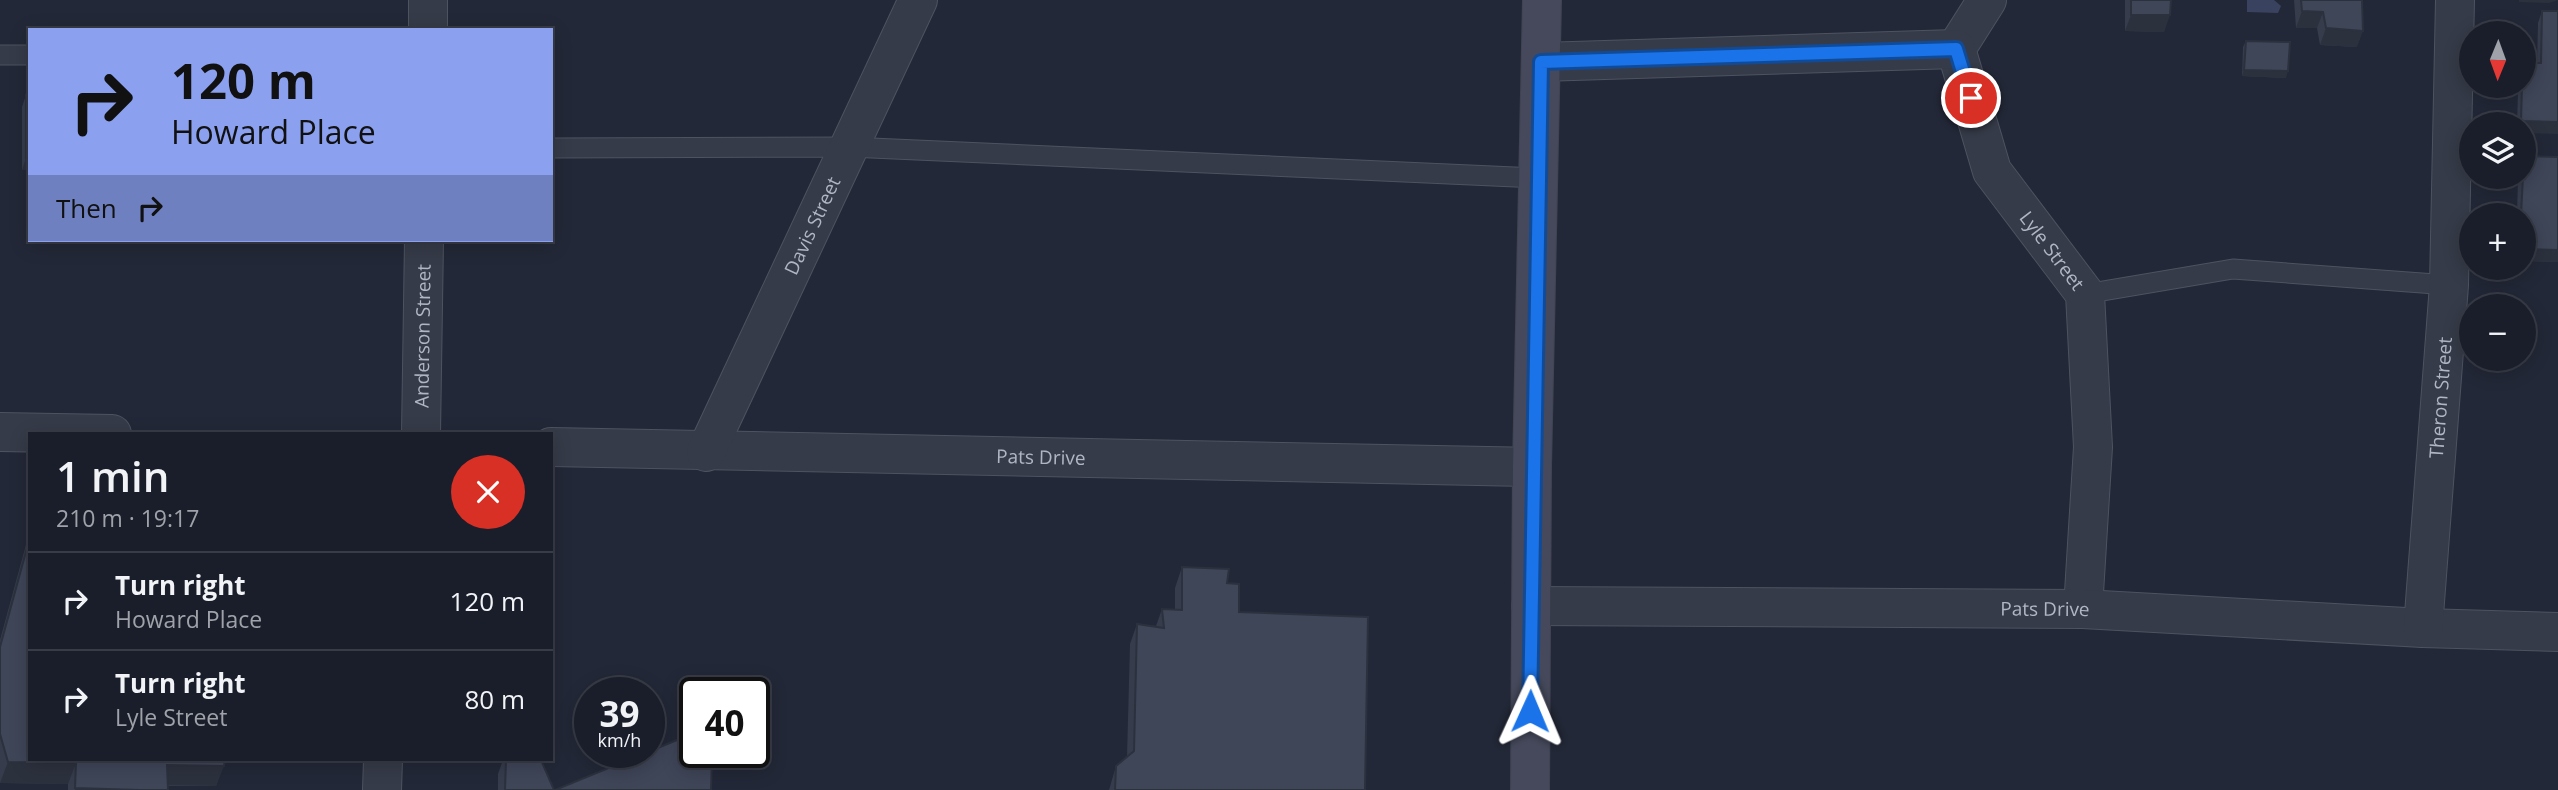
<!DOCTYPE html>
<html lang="en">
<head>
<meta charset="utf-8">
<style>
	:root { --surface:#1a1e2a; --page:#232732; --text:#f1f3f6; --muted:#9fa2a8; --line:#383c47 }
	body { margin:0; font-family:"Open Sans",sans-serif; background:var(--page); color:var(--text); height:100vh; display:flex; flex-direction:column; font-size:26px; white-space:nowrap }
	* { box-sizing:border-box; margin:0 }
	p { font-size:23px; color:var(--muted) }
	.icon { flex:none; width:38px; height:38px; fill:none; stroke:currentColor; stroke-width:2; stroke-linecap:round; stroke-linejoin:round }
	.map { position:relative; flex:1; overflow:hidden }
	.panel { position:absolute; left:28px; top:432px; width:525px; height:329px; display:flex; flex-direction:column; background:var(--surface); border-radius:0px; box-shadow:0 4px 18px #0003,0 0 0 2px var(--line) }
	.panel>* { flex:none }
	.banner { position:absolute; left:28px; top:28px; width:525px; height:214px; border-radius:0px; box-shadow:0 4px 18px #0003,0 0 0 2px var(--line); background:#8ba1f0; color:#111; overflow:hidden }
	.needle { width:46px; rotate:181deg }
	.tools { position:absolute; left:2459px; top:21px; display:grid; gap:14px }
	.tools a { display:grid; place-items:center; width:77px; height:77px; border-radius:50%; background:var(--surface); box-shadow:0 4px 18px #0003,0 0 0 2px var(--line); font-size:35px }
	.speed { position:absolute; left:574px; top:677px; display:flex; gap:14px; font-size:35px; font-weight:700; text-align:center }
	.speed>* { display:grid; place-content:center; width:91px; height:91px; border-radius:50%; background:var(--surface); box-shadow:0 4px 18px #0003,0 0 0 2px var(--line); line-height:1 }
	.speed small { font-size:18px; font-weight:400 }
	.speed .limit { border:4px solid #111; border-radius:10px; background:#fff; color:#111 }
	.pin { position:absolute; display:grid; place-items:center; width:60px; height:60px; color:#fff; margin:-30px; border:4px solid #fff; border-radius:50%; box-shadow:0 2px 7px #0007 }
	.me { position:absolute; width:77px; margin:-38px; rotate:1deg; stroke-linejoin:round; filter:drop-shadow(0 0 5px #0008) }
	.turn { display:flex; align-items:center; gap:24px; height:147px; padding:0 28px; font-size:32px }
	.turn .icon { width:91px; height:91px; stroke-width:2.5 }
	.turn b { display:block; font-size:49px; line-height:60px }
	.then { display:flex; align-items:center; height:66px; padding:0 28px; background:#0003; gap:14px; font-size:26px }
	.round { display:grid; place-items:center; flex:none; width:74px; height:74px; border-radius:37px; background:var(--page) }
	.head { display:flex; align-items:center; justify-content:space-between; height:119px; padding:0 28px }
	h1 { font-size:42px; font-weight:600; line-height:52px }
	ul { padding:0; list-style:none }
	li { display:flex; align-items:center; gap:21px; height:98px; padding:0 28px; border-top:2px solid var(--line) }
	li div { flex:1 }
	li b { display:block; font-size:26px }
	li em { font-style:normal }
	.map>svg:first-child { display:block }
	.water { fill:#394360 }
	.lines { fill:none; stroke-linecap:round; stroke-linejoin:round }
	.lane-casing { stroke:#4e5360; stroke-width:21 }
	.street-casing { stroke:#4e5360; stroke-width:40 }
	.secondary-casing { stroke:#404452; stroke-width:40 }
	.lane { stroke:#363b49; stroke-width:19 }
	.street { stroke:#363b49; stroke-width:38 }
	.secondary { stroke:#45495b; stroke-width:38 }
	.wall { fill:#363c4c }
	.shaded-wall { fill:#2c313e }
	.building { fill:#3f4658; stroke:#2c313e; stroke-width:2 }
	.route-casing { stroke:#114b97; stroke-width:18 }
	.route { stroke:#1a73e8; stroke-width:12 }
	.labels { text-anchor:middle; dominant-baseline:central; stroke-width:7; stroke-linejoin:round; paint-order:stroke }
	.street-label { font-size:19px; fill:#b1b6c5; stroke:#1c202d }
</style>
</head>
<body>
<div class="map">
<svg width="2558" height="790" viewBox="0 0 2558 790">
	<rect width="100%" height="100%" fill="#232838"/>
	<polygon class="water" points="2247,0 2274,0 2281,6 2278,13 2247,12"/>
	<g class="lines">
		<g class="lane-casing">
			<g id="lane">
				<polyline points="0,55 30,55"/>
				<polyline points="551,148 849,147 1538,178"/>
				<polyline points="2085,294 2233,269 2449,285"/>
			</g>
		</g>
		<g class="street-casing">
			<g id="street">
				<path id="s1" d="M1987,0L1956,49L1992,171L2085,294L2093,447L2083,609"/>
				<polyline points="428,30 428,0"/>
				<polyline points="1541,62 1956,49"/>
				<polyline points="0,432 112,434"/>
				<path id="s2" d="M421,434L424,240"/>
				<path id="s3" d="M551,447L1532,467"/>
				<path id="s4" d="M706,452L918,0"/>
				<path id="s5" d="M1531,606L2083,609L2423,628L2558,632"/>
				<path id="s6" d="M2423,628L2449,285L2455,0"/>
				<polyline points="382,790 383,760"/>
			</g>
		</g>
		<g class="secondary-casing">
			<polyline id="secondary" points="1530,790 1532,467 1542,0"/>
		</g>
		<use href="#lane" class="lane"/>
		<use href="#street" class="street"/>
		<use href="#secondary" class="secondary"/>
	</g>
	<g class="wall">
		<polygon points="2125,0 2171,0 2164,32 2125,31"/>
		<polygon points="2294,0 2362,0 2357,47 2320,45 2317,28 2296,28"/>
		<polygon points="2542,11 2558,11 2524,124 2517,124 2518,92 2520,86 2524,86 2525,75 2529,63 2537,63 2538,23"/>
		<polygon points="2246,41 2286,78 2242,76 2243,47"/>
		<polygon points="26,95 30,170 22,170 22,107"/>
		<polygon points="2558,157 2558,262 2524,261 2524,215 2517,215 2518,177 2524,177"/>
		<polygon points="30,530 30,760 225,760 216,786 168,786 168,790 68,790 68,784 0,783 0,640"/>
		<polygon points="1182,567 1227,583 1239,612 1365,790 1109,790 1116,766 1127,757 1130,644 1137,624 1156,626 1162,609 1175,610 1175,588"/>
		<polygon points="503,760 541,760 554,790 498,790 498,774"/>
	</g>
	<g class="shaded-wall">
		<polygon points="2519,0 2558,0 2549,3 2519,2"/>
		<polygon points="2302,11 2323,12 2317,28 2296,28"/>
		<polygon points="2131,15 2170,15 2164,32 2125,31"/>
		<polygon points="2326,28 2363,31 2357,47 2320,45"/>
		<polygon points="2244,70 2288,71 2286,78 2242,76"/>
		<polygon points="2521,121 2558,122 2558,134 2524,133 2524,124 2520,124"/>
		<polygon points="26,158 30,158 30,170 22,170"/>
		<polygon points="2524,249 2558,250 2558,262 2524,261"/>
		<polygon points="8,762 76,763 68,784 0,783"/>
		<polygon points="167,765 224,766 216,786 160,785"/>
		<polygon points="75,788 138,790 75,790"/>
	</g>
	<g class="building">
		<polygon points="2131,0 2171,0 2170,15 2131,15"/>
		<polygon points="2301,0 2362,0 2363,31 2326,28 2323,12 2302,11"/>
		<polygon points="2542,11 2558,11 2558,122 2521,121 2522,86 2524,86 2524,80 2529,80 2529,63 2541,63"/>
		<polygon points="2246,41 2290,42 2288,71 2244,70"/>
		<rect x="26" y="95" width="4" height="63"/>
		<polygon points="2524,156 2558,157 2558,250 2524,249 2524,215 2521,215"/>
		<polygon points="30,537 30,760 225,760 224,766 167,765 168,790 138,790 75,788 76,763 8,762 0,734 0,647"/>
		<polygon points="1182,567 1229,569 1227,583 1239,584 1239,612 1368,617 1365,790 1115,790 1116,766 1134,751 1137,624 1164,628 1162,609 1182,610"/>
		<polygon points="682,738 695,747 695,752 703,752 712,759 711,790 555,790"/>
		<polygon points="506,760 541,760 554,790 505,790"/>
	</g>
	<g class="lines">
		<g class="route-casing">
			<polyline id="route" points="1530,711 1541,62 1956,49 1971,98"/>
		</g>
		<use href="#route" class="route"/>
	</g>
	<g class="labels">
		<g class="street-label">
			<text stroke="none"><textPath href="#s4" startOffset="250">Davis Street</textPath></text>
			<text stroke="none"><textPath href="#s1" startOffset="285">Lyle Street</textPath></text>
			<text stroke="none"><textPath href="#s2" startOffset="98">Anderson Street</textPath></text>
			<text stroke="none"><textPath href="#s6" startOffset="231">Theron Street</textPath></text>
			<text stroke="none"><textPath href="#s3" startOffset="490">Pats Drive</textPath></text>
			<text stroke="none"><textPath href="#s5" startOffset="514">Pats Drive</textPath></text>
		</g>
	</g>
</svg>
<div class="tools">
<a><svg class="needle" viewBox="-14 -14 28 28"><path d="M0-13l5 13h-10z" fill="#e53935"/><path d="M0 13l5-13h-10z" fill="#9fa2a8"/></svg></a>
<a><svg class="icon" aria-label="layers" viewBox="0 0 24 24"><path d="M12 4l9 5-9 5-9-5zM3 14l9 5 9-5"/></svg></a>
<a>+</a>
<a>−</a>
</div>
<div class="speed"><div>39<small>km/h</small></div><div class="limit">40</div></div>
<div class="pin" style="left:1971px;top:98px;background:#d93025"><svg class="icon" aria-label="arrive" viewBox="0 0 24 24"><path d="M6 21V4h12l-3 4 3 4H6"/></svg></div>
<svg class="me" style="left:1530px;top:711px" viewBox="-20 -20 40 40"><path d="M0-17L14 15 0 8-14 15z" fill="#1a73e8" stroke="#fff" stroke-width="4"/></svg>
<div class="banner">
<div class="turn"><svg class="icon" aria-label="right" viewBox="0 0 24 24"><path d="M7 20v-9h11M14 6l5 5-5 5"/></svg><div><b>120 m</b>Howard Place</div></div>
<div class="then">Then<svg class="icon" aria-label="right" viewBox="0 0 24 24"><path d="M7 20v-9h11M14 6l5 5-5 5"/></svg></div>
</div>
<section class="panel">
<div class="head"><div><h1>1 min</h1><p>210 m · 19:17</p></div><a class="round" style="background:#d93025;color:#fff"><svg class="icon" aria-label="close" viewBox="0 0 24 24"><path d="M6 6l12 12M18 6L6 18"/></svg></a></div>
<ul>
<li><svg class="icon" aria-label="right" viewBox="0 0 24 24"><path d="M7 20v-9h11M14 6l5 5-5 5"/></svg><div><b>Turn right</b><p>Howard Place</p></div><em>120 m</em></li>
<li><svg class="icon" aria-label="right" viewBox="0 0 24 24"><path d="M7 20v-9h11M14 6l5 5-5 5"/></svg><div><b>Turn right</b><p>Lyle Street</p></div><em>80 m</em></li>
</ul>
</section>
</div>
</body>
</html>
